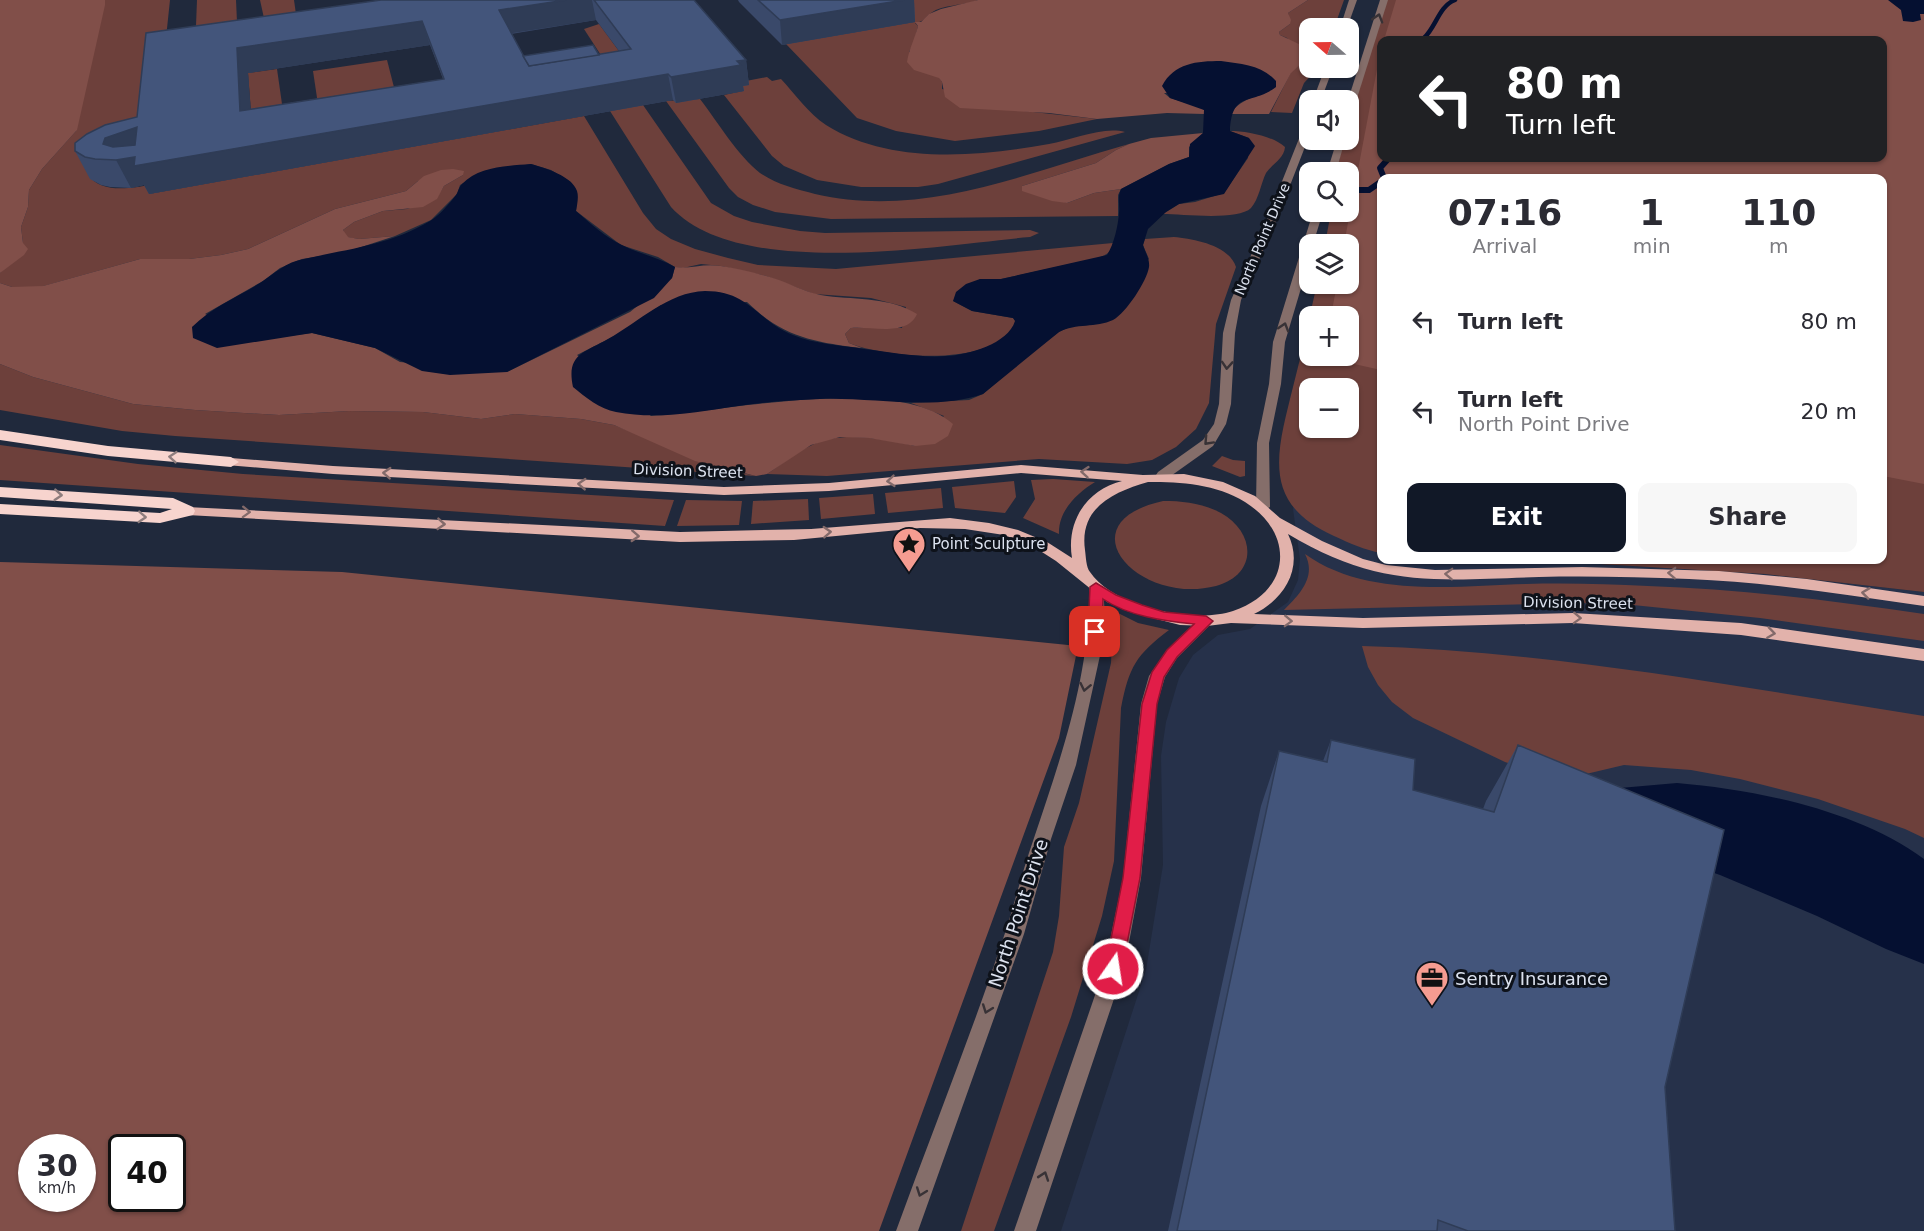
<!DOCTYPE html>
<html lang="en">
<head>
<meta charset="utf-8">
<style>
	:root { --surface:#fff; --page:#f7f7f7; --text:#2b2b33; --muted:#7c7c81; --accent:#111827 }
	body { margin:0; font-family:"DejaVu Sans",sans-serif; background:var(--page); color:var(--text); height:100vh; display:flex; flex-direction:column; font-size:22px; white-space:nowrap }
	* { box-sizing:border-box; margin:0 }
	p { font-size:20px; color:var(--muted) }
	.icon { flex:none; width:33px; height:33px; fill:none; stroke:currentColor; stroke-width:2; stroke-linecap:round; stroke-linejoin:round }
	.map { position:relative; flex:1; overflow:hidden }
	.details { position:absolute; left:1377px; top:174px; width:510px; height:390px; display:flex; flex-direction:column; background:var(--surface); border-radius:12px; box-shadow:0 2px 4px #0004 }
	.details>* { flex:none }
	.top-card { position:absolute; left:1377px; top:36px; width:510px; height:126px; border-radius:12px; box-shadow:0 2px 4px #0004; background:#202124; color:#fff; overflow:hidden }
	.needle { width:39px; rotate:290deg }
	.fabs { position:absolute; left:1299px; top:18px; display:grid; gap:12px }
	.fabs a { display:grid; place-items:center; width:60px; height:60px; border-radius:12px; background:var(--surface); box-shadow:0 2px 4px #0004; font-size:30px }
	.speed { position:absolute; left:18px; top:1134px; display:flex; gap:12px; font-size:30px; font-weight:700; text-align:center }
	.speed>* { display:grid; place-content:center; width:78px; height:78px; border-radius:50%; background:var(--surface); box-shadow:0 2px 4px #0004; line-height:1 }
	.speed small { font-size:15px; font-weight:400 }
	.speed .limit { border:3px solid #111; border-radius:9px; background:#fff; color:#111 }
	.pin { position:absolute; display:grid; place-items:center; width:51px; height:51px; color:#fff; margin:-26px; border-radius:12px; box-shadow:0 3px 9px #0006 }
	.me { position:absolute; width:66px; margin:-33px; rotate:13deg; stroke-linejoin:round; filter:drop-shadow(0 0 4px #0008) }
	.turn { display:flex; align-items:center; gap:21px; height:126px; padding:0 30px; font-size:27px }
	.turn .icon { width:78px; height:78px; stroke-width:2.5 }
	.turn b { display:block; font-size:42px; line-height:51px }
	.eta { display:flex; justify-content:space-evenly; align-items:center; height:102px; text-align:center }
	.eta b { font-size:36px; font-weight:700; line-height:42px }
	.action { display:flex; gap:12px; margin-top:auto; padding:12px 30px }
	.action a { flex:1; height:69px; border-radius:12px; background:var(--accent); color:#fff; font-size:24px; font-weight:700; line-height:69px; text-align:center }
	.action a+a { background:var(--page); color:var(--text) }
	ul { padding:0; list-style:none }
	li { display:flex; align-items:center; gap:18px; height:90px; padding:0 30px }
	li div { flex:1 }
	li b { display:block; font-size:22px }
	li em { font-style:normal }
	.map>svg:first-child { display:block }
	.built { fill:#26314a }
	.green { fill:#6d403b; fill-rule:evenodd }
	.forest { fill:#814f49; fill-rule:evenodd }
	.water { fill:#051031 }
	.lines { fill:none; stroke-linecap:round; stroke-linejoin:round }
	.stream-far1 { stroke:#051031; stroke-width:4.5 }
	.stream { stroke:#051031; stroke-width:6 }
	.minor { fill:#856e6a; fill-rule:evenodd }
	.major { fill:#e2b2ab; fill-rule:evenodd }
	.highway { fill:#f7d4ce; fill-rule:evenodd }
	.wall { fill:#3a496a; fill-rule:evenodd }
	.shaded-wall { fill:#2f3c56 }
	.building { fill:#43557b; stroke:#2f3c56; stroke-width:1.5; fill-rule:evenodd }
	.oneway { stroke:#383236 }
	.oneway2 { stroke:#8e7d7d }
	.oneway3 { stroke:#836a6a }
	.route { fill:#e11d48; stroke:#92132f; stroke-width:1.5 }
	.labels { text-anchor:middle; dominant-baseline:central; stroke-width:6; stroke-linejoin:round; paint-order:stroke }
	.far-street-label { font-size:14px; fill:#dce2ef; stroke:#0e121a }
	.street-label { font-size:15px; fill:#dce2ef; stroke:#0e121a }
	.poi-label { font-size:15px; fill:#dce2ef; stroke:#0e121a; text-anchor:start }
	.near-street-label { font-size:18px; fill:#dce2ef; stroke:#0e121a }
	.near-poi-label { font-size:18px; fill:#dce2ef; stroke:#0e121a; text-anchor:start }
</style>
</head>
<body>
<div class="map">
<svg width="1924" height="1231" viewBox="0 0 1924 1231">
	<rect width="100%" height="100%" fill="#20293c"/>
	<polygon class="built" points="1924,0 1882,560 1882,178 1382,178 1382,560 1533,560 1765,574 1924,592 1924,1231 1061,1231 1146,970 1163,865 1161,756 1166,722 1179,678 1193,655 1218,635 1250,629 1288,602 1298,580 1300,559 1293,509 1310,428 1348,428 1348,244 1382,158 1882,158 1882,40"/>
	<g class="green">
		<path d="M105,0H170L164,57L151,144L89,175C100,194 132,188 150,185L149,194L584,116L643,213L656,229L671,239L695,249L728,258L758,265L836,269L1113,243C1111,253 1106,255 1098,258L1001,279H980L953,301L972,311L1013,318L1016,321C999,369 886,358 849,343L845,334L851,328H902L906,307L871,298L814,294L766,276L721,266L701,264L683,268L675,267L658,257L621,245L576,211L577,202L571,182L551,170L531,164L484,171L460,185L457,194L431,220L395,236L359,239L346,237L343,230L354,222L383,211L407,209L436,199L444,186L463,175L418,181L406,191L335,209L248,249L221,255L189,259H140L40,287H12L0,283V273L23,243L21,227L28,207L29,190L42,169L76,131Z"/>
		<polygon points="197,0 236,0 238,45 195,52"/>
		<polygon points="260,0 294,0 299,36 269,41"/>
		<path d="M887,0H978C964,6 943,4 931,13C925,17 924,22 915,23L918,26L914,43L909,52L939,77L942,82V89L1024,111L1097,119L1039,131L955,141L896,131L857,118L786,44L914,22Z"/>
		<polygon points="1308,0 1344,0 1334,28 1310,28 1310,68 1318,68 1304,83 1292,113 1271,112 1291,72 1303,62 1287,38 1280,35 1279,32 1290,24 1288,13"/>
		<path d="M1384,0H1924V592L1765,574L1533,560H1882V178H1382L1381,553C1365,550 1349,543 1334,536C1260,503 1277,452 1293,387C1302,353 1309,318 1317,284H1348V244H1325L1331,212H1348V172H1337L1343,140H1348L1349,114ZM1382,40H1882V158H1382ZM1310,316H1348V356H1310ZM1310,388H1348V428H1310Z"/>
		<polygon points="599,24 627,62 606,63 584,29"/>
		<polygon points="387,60 397,99 319,111 313,71"/>
		<polygon points="277,69 286,132 253,138 248,73"/>
		<path d="M767,77L772,81L781,79C795,94 809,114 826,125C890,165 978,157 1049,144C1072,140 1103,126 1125,132L938,184L918,187H861L817,180L784,166L772,156L724,95L743,91L740,87L746,81Z"/>
		<path d="M700,99C717,121 738,156 760,173C776,184 795,189 815,194C923,219 1026,173 1129,144L1116,150L1096,163L1022,186L1067,203L1094,193L1121,189L1118,195V216L831,219L775,212L753,205L738,197L729,188L666,101Z"/>
		<path d="M643,105L711,203L734,216L752,222L800,231L825,233L1030,230L1039,233L1030,237C938,245 738,281 671,207L610,111Z"/>
		<path d="M1230,131C1246,131 1273,136 1285,147C1284,159 1272,164 1266,173C1261,183 1259,199 1251,208C1238,221 1182,214 1163,214L1179,204L1195,202L1224,193L1248,158L1249,138Z"/>
		<path d="M1174,237C1194,239 1229,245 1236,267L1216,324L1209,403L1196,429L1176,447L1152,460L1127,464L1039,459L827,476L767,474C781,465 795,453 810,446C841,430 882,439 915,446L944,416L911,403L969,400L983,394L1024,359L1059,332L1071,326L1149,259L1143,245L1145,239Z"/>
		<polygon points="0,364 33,377 133,404 195,410 279,415 349,411 423,412 481,419 515,414 581,419 614,425 724,469 756,476 175,436 122,431 0,410"/>
		<polygon points="0,445 138,464 243,474 674,500 665,526 0,480"/>
		<polygon points="1222,456 1233,460 1245,461 1245,476 1240,477 1212,466"/>
		<path d="M1053,479L1095,482C1077,493 1058,511 1059,534L1023,518L1035,499L1031,480Z"/>
		<polygon points="1014,481 1016,497 1005,513 955,508 952,487"/>
		<polygon points="941,488 943,508 888,513 885,493"/>
		<polygon points="873,494 875,514 821,519 819,498"/>
		<polygon points="808,499 809,520 751,524 753,501"/>
		<polygon points="686,500 742,501 739,525 677,526"/>
		<path d="M1163,501C1183,501 1202,503 1221,513C1255,532 1259,574 1216,586C1138,606 1063,523 1163,501Z"/>
		<path d="M1305,554C1366,598 1455,586 1526,584C1567,583 1608,584 1648,586C1740,589 1833,601 1924,614V641L1760,618L1633,605L1579,603L1284,610C1299,595 1317,577 1305,554Z"/>
		<path d="M1108,608L1138,623L1169,630C1136,655 1129,667 1121,708L1114,861L1102,916L1071,1017L994,1231H961L1053,952L1059,916L1064,847L1079,803L1111,663L1113,621Z"/>
		<path d="M1362,646C1551,651 1738,687 1924,716V838L1905,829L1818,799L1740,779L1691,770L1624,765L1586,774L1537,772L1505,762L1413,718L1392,702L1378,685L1368,667Z"/>
	</g>
	<g class="forest">
		<polygon points="0,0 105,0 105,5 77,130 42,169 29,190 28,207 21,227 23,243 28,249 24,255 0,273"/>
		<path d="M978,0H1308L1288,13L1291,20L1290,24L1279,32L1280,35L1303,46L1306,53L1303,62L1291,73L1269,114H1231C1238,100 1257,96 1270,91L1164,93L1170,98L1200,107L1204,110V114L1167,113L1097,119L1049,113L960,108L945,97L942,82L939,78L914,70L907,62C909,49 915,38 918,26L915,22H921L929,14L941,9Z"/>
		<polygon points="1396,0 1924,0 1924,484 1883,476 1882,178 1382,178 1381,370 1323,357 1348,356 1348,316 1331,316 1337,284 1348,284 1348,244 1344,244 1381,48 1382,158 1882,158 1882,40 1384,40"/>
		<polygon points="1203,133 1189,147 1189,157 1169,164 1121,189 1094,193 1067,203 1052,201 1022,191 1022,186 1096,163 1116,150 1129,144 1151,138"/>
		<path d="M453,169L464,171L463,175L444,186L437,199L423,207L383,211L354,222L343,230L348,237L359,239L395,236L346,252L302,259L280,268L263,281L205,314L265,339L312,333L375,348L400,362L507,372L630,312L672,278L675,267C690,269 704,263 721,266C740,269 761,274 779,280C795,286 810,294 827,296C859,300 889,297 917,314C907,337 872,326 851,328L845,334L849,343L862,348C813,342 783,337 747,302L661,305L620,333L577,355L651,416C725,412 896,373 953,424L948,436L935,444L915,446L869,438L840,437L811,445L767,474L756,476L695,461L614,425L581,419L515,414L481,419L423,412L349,411L279,415L195,410L133,404L33,377L0,364V283L12,287L43,286L140,259H189L221,255L248,249L335,209L406,191L424,176L441,170Z"/>
		<path d="M0,562L342,572L1078,646L1059,738L879,1231H0ZM32,1148H82V1198H32ZM122,1148H172V1198H122Z"/>
	</g>
	<g class="water">
		<polygon points="1888,0 1924,0 1924,14 1920,14 1921,20 1913,22 1903,21 1901,10"/>
		<path d="M1221,61C1242,64 1262,65 1276,81V87C1251,106 1232,90 1230,131L1249,138L1255,146L1224,194L1179,204L1166,212L1148,229L1143,245C1145,252 1150,259 1149,267C1147,281 1126,313 1113,320C1096,328 1076,323 1059,332L983,394C936,411 871,397 820,399C793,400 765,402 738,406C698,412 657,420 616,412C600,409 585,397 573,387C566,354 584,353 608,339C639,322 668,292 705,291C750,291 757,321 793,335C814,344 841,345 864,349C891,352 919,358 946,356C968,355 1008,344 1015,321L1013,318L972,311L953,301L956,292L966,284L980,279H1001L1107,255C1114,244 1118,226 1119,213C1120,204 1117,198 1121,189L1169,164L1189,157L1190,144L1203,133L1204,110L1170,98L1162,86C1174,63 1197,61 1221,61Z"/>
		<path d="M531,164C545,168 572,176 577,191C579,197 577,205 576,211C590,223 605,237 622,245C639,254 658,257 675,267L672,278L654,298L507,372L450,375L422,371L375,348L312,333L217,348L193,338L192,327C212,307 236,298 260,283C275,273 286,262 304,259C347,249 390,245 430,221C439,216 449,204 456,195C458,192 459,187 462,184C479,166 508,166 531,164Z"/>
		<path d="M1677,783C1758,790 1857,810 1924,859V964L1886,949L1817,916L1720,875L1662,855L1620,788Z"/>
	</g>
	<g class="lines">
		<path class="stream-far1" d="M1429,40L1424,38C1436,27 1439,6 1455,0"/>
		<g class="stream">
			<polyline points="1384,178 1380,168 1389,158"/>
			<polyline points="1348,190 1369,190 1382,181"/>
		</g>
		<g class="minor">
			<polygon points="1349,0 1357,0 1347,28 1340,28"/>
			<polygon points="1380,0 1388,0 1352,114 1348,116 1348,100"/>
			<polygon points="1325,68 1333,68 1321,100 1313,100"/>
			<polygon points="1310,119 1310,134 1275,224 1241,300 1235,333 1231,404 1226,424 1213,446 1168,478 1158,478 1156,475 1158,472 1203,440 1214,424 1219,404 1223,333 1231,300 1265,224 1306,121"/>
			<polygon points="1337,140 1345,140 1336,172 1327,172"/>
			<polygon points="1313,212 1323,212 1313,244 1310,244 1310,258 1285,342 1281,384 1269,443 1270,507 1263,511 1256,507 1257,443 1269,384 1273,342"/>
			<path d="M1096,582L1103,587L1105,617L1101,651L1076,765L1051,839L1024,934L918,1231H896C932,1132 972,1033 1005,933C1015,902 1023,869 1034,838C1061,757 1091,673 1089,587Z"/>
			<polygon points="1206,616 1211,617 1214,621 1177,658 1165,677 1157,704 1141,878 1124,969 1036,1231 1014,1231 1104,969 1123,878 1141,704 1149,676 1167,650 1201,617"/>
		</g>
		<path class="major" d="M231,458L333,466L724,487L829,483L1021,465L1143,475L1184,474L1223,482L1255,496L1280,518L1322,541L1363,559L1386,565L1435,570L1582,567L1719,571L1807,579L1924,596V606C1846,595 1768,582 1689,579C1639,577 1589,576 1539,577C1438,580 1379,589 1288,534C1304,567 1285,599 1254,614L1363,618L1573,613L1741,623L1924,649V661L1741,635L1573,623L1363,628L1231,623L1207,626L1180,625L1133,613L1107,602L1056,561L1031,545L1004,535L965,529L920,528L794,540L680,542L187,515L180,511L187,507L680,532L811,529L950,518L989,523L1018,530L1047,542L1072,558C1066,522 1086,490 1122,481L1021,473L829,491L724,495L333,474L226,465L224,462ZM1148,482C1182,482 1216,484 1245,502C1296,534 1291,592 1233,611C1195,624 1114,608 1090,572C1086,567 1086,557 1085,550C1079,507 1114,492 1148,482Z"/>
		<g class="highway">
			<polygon points="0,430 108,446 231,457 239,462 231,467 108,456 0,440"/>
			<polygon points="0,487 173,498 193,507 195,511 193,515 160,523 0,514 0,504 160,513 172,509 0,497"/>
		</g>
	</g>
	<g class="wall">
		<path d="M381,0H694L746,60L749,85L743,86L744,91L676,103L673,100L149,194L144,185L131,188L110,187L101,185L90,179L75,151L137,117ZM596,20L619,51L599,55L523,56L511,34ZM430,45L443,79L250,109L248,73Z"/>
		<polygon points="738,0 914,0 915,22 782,45 739,2"/>
		<polygon points="1331,740 1413,790 1483,809 1486,801 1518,745 1665,1087 1675,1231 1168,1231 1261,806 1279,751 1323,761"/>
	</g>
	<g class="shaded-wall">
		<polygon points="566,0 592,0 596,20 506,34 499,10"/>
		<polygon points="904,0 914,0 915,22 782,45 780,20"/>
		<polygon points="422,21 430,45 248,73 253,138 240,111 237,48"/>
		<polygon points="746,60 749,85 743,86 744,91 676,103 671,77"/>
		<polygon points="668,74 673,100 149,194 144,185 131,188 116,160 103,144 105,138 137,127"/>
	</g>
	<g class="building">
		<path d="M381,0H566L499,10L529,66L631,49L594,0H694L746,60L737,61L741,65L671,77L668,74L134,166L135,157L116,160L95,159L85,157L75,151V143L87,134L105,125L137,117L146,33ZM422,21L444,79L240,111L237,48ZM137,127L135,145L113,147L103,144L105,138Z"/>
		<polygon points="758,0 904,0 780,20"/>
		<polygon points="593,45 599,55 529,66 523,56"/>
		<polygon points="1331,740 1415,759 1413,790 1494,812 1518,745 1724,830 1665,1087 1675,1231 1468,1231 1438,1220 1437,1231 1177,1231 1279,751 1327,762"/>
	</g>
	<defs><path id="oneway-chevron" d="M-2-3.5L2.5 0L-2 3.5" fill="none" stroke-width="1.6" stroke-linecap="round" stroke-linejoin="round" transform="scale(1.5)"/></defs>
	<g class="oneway">
		<use href="#oneway-chevron" transform="translate(1378 18) rotate(-73)"/>
		<use href="#oneway-chevron" transform="translate(1284 327) rotate(-73)"/>
		<use href="#oneway-chevron" transform="translate(1227 365) rotate(94)"/>
		<use href="#oneway-chevron" transform="translate(1208 441) rotate(133)"/>
		<use href="#oneway-chevron" transform="translate(1085 687) rotate(102)"/>
		<use href="#oneway-chevron" transform="translate(987 1009) rotate(110)"/>
		<use href="#oneway-chevron" transform="translate(1044 1176) rotate(-71)"/>
		<use href="#oneway-chevron" transform="translate(921 1192) rotate(110)"/>
	</g>
	<g class="oneway2">
		<use href="#oneway-chevron" transform="translate(173 457) rotate(-175)"/>
		<use href="#oneway-chevron" transform="translate(58 495) rotate(4)"/>
		<use href="#oneway-chevron" transform="translate(142 517) rotate(3)"/>
	</g>
	<g class="oneway3">
		<use href="#oneway-chevron" transform="translate(1085 472) rotate(-175)"/>
		<use href="#oneway-chevron" transform="translate(387 473) rotate(-177)"/>
		<use href="#oneway-chevron" transform="translate(891 481) rotate(175)"/>
		<use href="#oneway-chevron" transform="translate(582 484) rotate(-177)"/>
		<use href="#oneway-chevron" transform="translate(246 512) rotate(2)"/>
		<use href="#oneway-chevron" transform="translate(441 524) rotate(4)"/>
		<use href="#oneway-chevron" transform="translate(827 532) rotate(-3)"/>
		<use href="#oneway-chevron" transform="translate(635 536) rotate(3)"/>
		<use href="#oneway-chevron" transform="translate(1672 573) rotate(-178)"/>
		<use href="#oneway-chevron" transform="translate(1449 574) rotate(-178)"/>
		<use href="#oneway-chevron" transform="translate(1866 593) rotate(-173)"/>
		<use href="#oneway-chevron" transform="translate(1577 618) rotate(2)"/>
		<use href="#oneway-chevron" transform="translate(1288 621) rotate(2)"/>
		<use href="#oneway-chevron" transform="translate(1771 633) rotate(8)"/>
	</g>
	<path class="route" d="M1096,583L1116,595L1142,605L1164,612L1206,616L1213,621L1177,657L1164,677L1157,704L1140,878L1122,969L1120,975L1113,978L1107,975L1105,969L1123,878L1142,704L1152,672L1167,650L1194,624C1164,621 1128,616 1103,599L1102,632L1095,637L1090,636L1088,632L1090,587Z"/>
	<defs>
		<g id="sight-pin" transform="scale(1.725)"><path d="M0 17L-7.5 6A9.5 9.5 0 1 1 7.5 6Z" fill="#f59c91" stroke="#0e121a"/><path d="M0-6L1.8-2.2L6-1.7L2.9 1.2L3.7 5.4L0 3.3L-3.7 5.4L-2.9 1.2L-6-1.7L-1.8-2.2Z" fill="#111"/></g>
		<g id="office-pin" transform="scale(1.725)"><path d="M0 17L-7.5 6A9.5 9.5 0 1 1 7.5 6Z" fill="#f59c91" stroke="#0e121a"/><path d="M-6-3h4V-5.5h4V-3h4V5H-6ZM-1-4.5V-3h2v-1.5ZM-6 0V1H6V0Z" fill="#111"/></g>
	</defs>
	<g fill-rule="evenodd">
		<use href="#sight-pin" x="909" y="544"/>
		<use href="#office-pin" x="1432" y="978"/>
	</g>
	<g class="labels">
		<g class="far-street-label">
			<text transform="translate(1262 239) rotate(-67)">North Point Drive</text>
		</g>
		<g class="street-label">
			<text transform="translate(688 471) rotate(2)">Division Street</text>
			<text transform="translate(1578 603) rotate(1)">Division Street</text>
		</g>
		<g class="poi-label">
			<text x="932" y="544">Point Sculpture</text>
		</g>
		<g class="near-street-label">
			<text transform="translate(1018 913) rotate(-72)">North Point Drive</text>
		</g>
		<g class="near-poi-label">
			<text x="1455" y="978">Sentry Insurance</text>
		</g>
	</g>
</svg>
<div class="fabs">
<a><svg class="needle" viewBox="-14 -14 28 28"><path d="M0-13l5 13h-10z" fill="#e53935"/><path d="M0 13l5-13h-10z" fill="#7c7c81"/></svg></a>
<a><svg class="icon" aria-label="sound" viewBox="0 0 24 24"><path d="M4 9h4l5-4v14l-5-4H4zM17 9q2 3 0 6"/></svg></a>
<a><svg class="icon" aria-label="search" viewBox="0 0 24 24"><circle cx="10" cy="10" r="6"/><path d="M15 15l6 6"/></svg></a>
<a><svg class="icon" aria-label="layers" viewBox="0 0 24 24"><path d="M12 4l9 5-9 5-9-5zM3 14l9 5 9-5"/></svg></a>
<a>+</a>
<a>−</a>
</div>
<div class="speed"><div>30<small>km/h</small></div><div class="limit">40</div></div>
<div class="pin" style="left:1095px;top:632px;background:#d93025"><svg class="icon" aria-label="arrive" viewBox="0 0 24 24"><path d="M6 21V4h12l-3 4 3 4H6"/></svg></div>
<svg class="me" style="left:1113px;top:969px" viewBox="-20 -20 40 40"><circle r="17" fill="#e11d48" stroke="#fff" stroke-width="3"/><path d="M0-11L8 9 0 5-8 9z" fill="#fff"/></svg>
<div class="top-card">
<div class="turn"><svg class="icon" aria-label="left" viewBox="0 0 24 24"><path d="M17 20v-9H6M10 6l-5 5 5 5"/></svg><div><b>80 m</b>Turn left</div></div>
</div>
<section class="details">
<div class="eta">
<div><b>07:16</b><p>Arrival</p></div>
<div><b>1</b><p>min</p></div>
<div><b>110</b><p>m</p></div>
</div>
<ul>
<li><svg class="icon" aria-label="left" viewBox="0 0 24 24"><path d="M17 20v-9H6M10 6l-5 5 5 5"/></svg><div><b>Turn left</b></div><em>80 m</em></li>
<li><svg class="icon" aria-label="left" viewBox="0 0 24 24"><path d="M17 20v-9H6M10 6l-5 5 5 5"/></svg><div><b>Turn left</b><p>North Point Drive</p></div><em>20 m</em></li>
</ul>
<div class="action"><a>Exit</a><a>Share</a></div>
</section>
</div>
</body>
</html>
